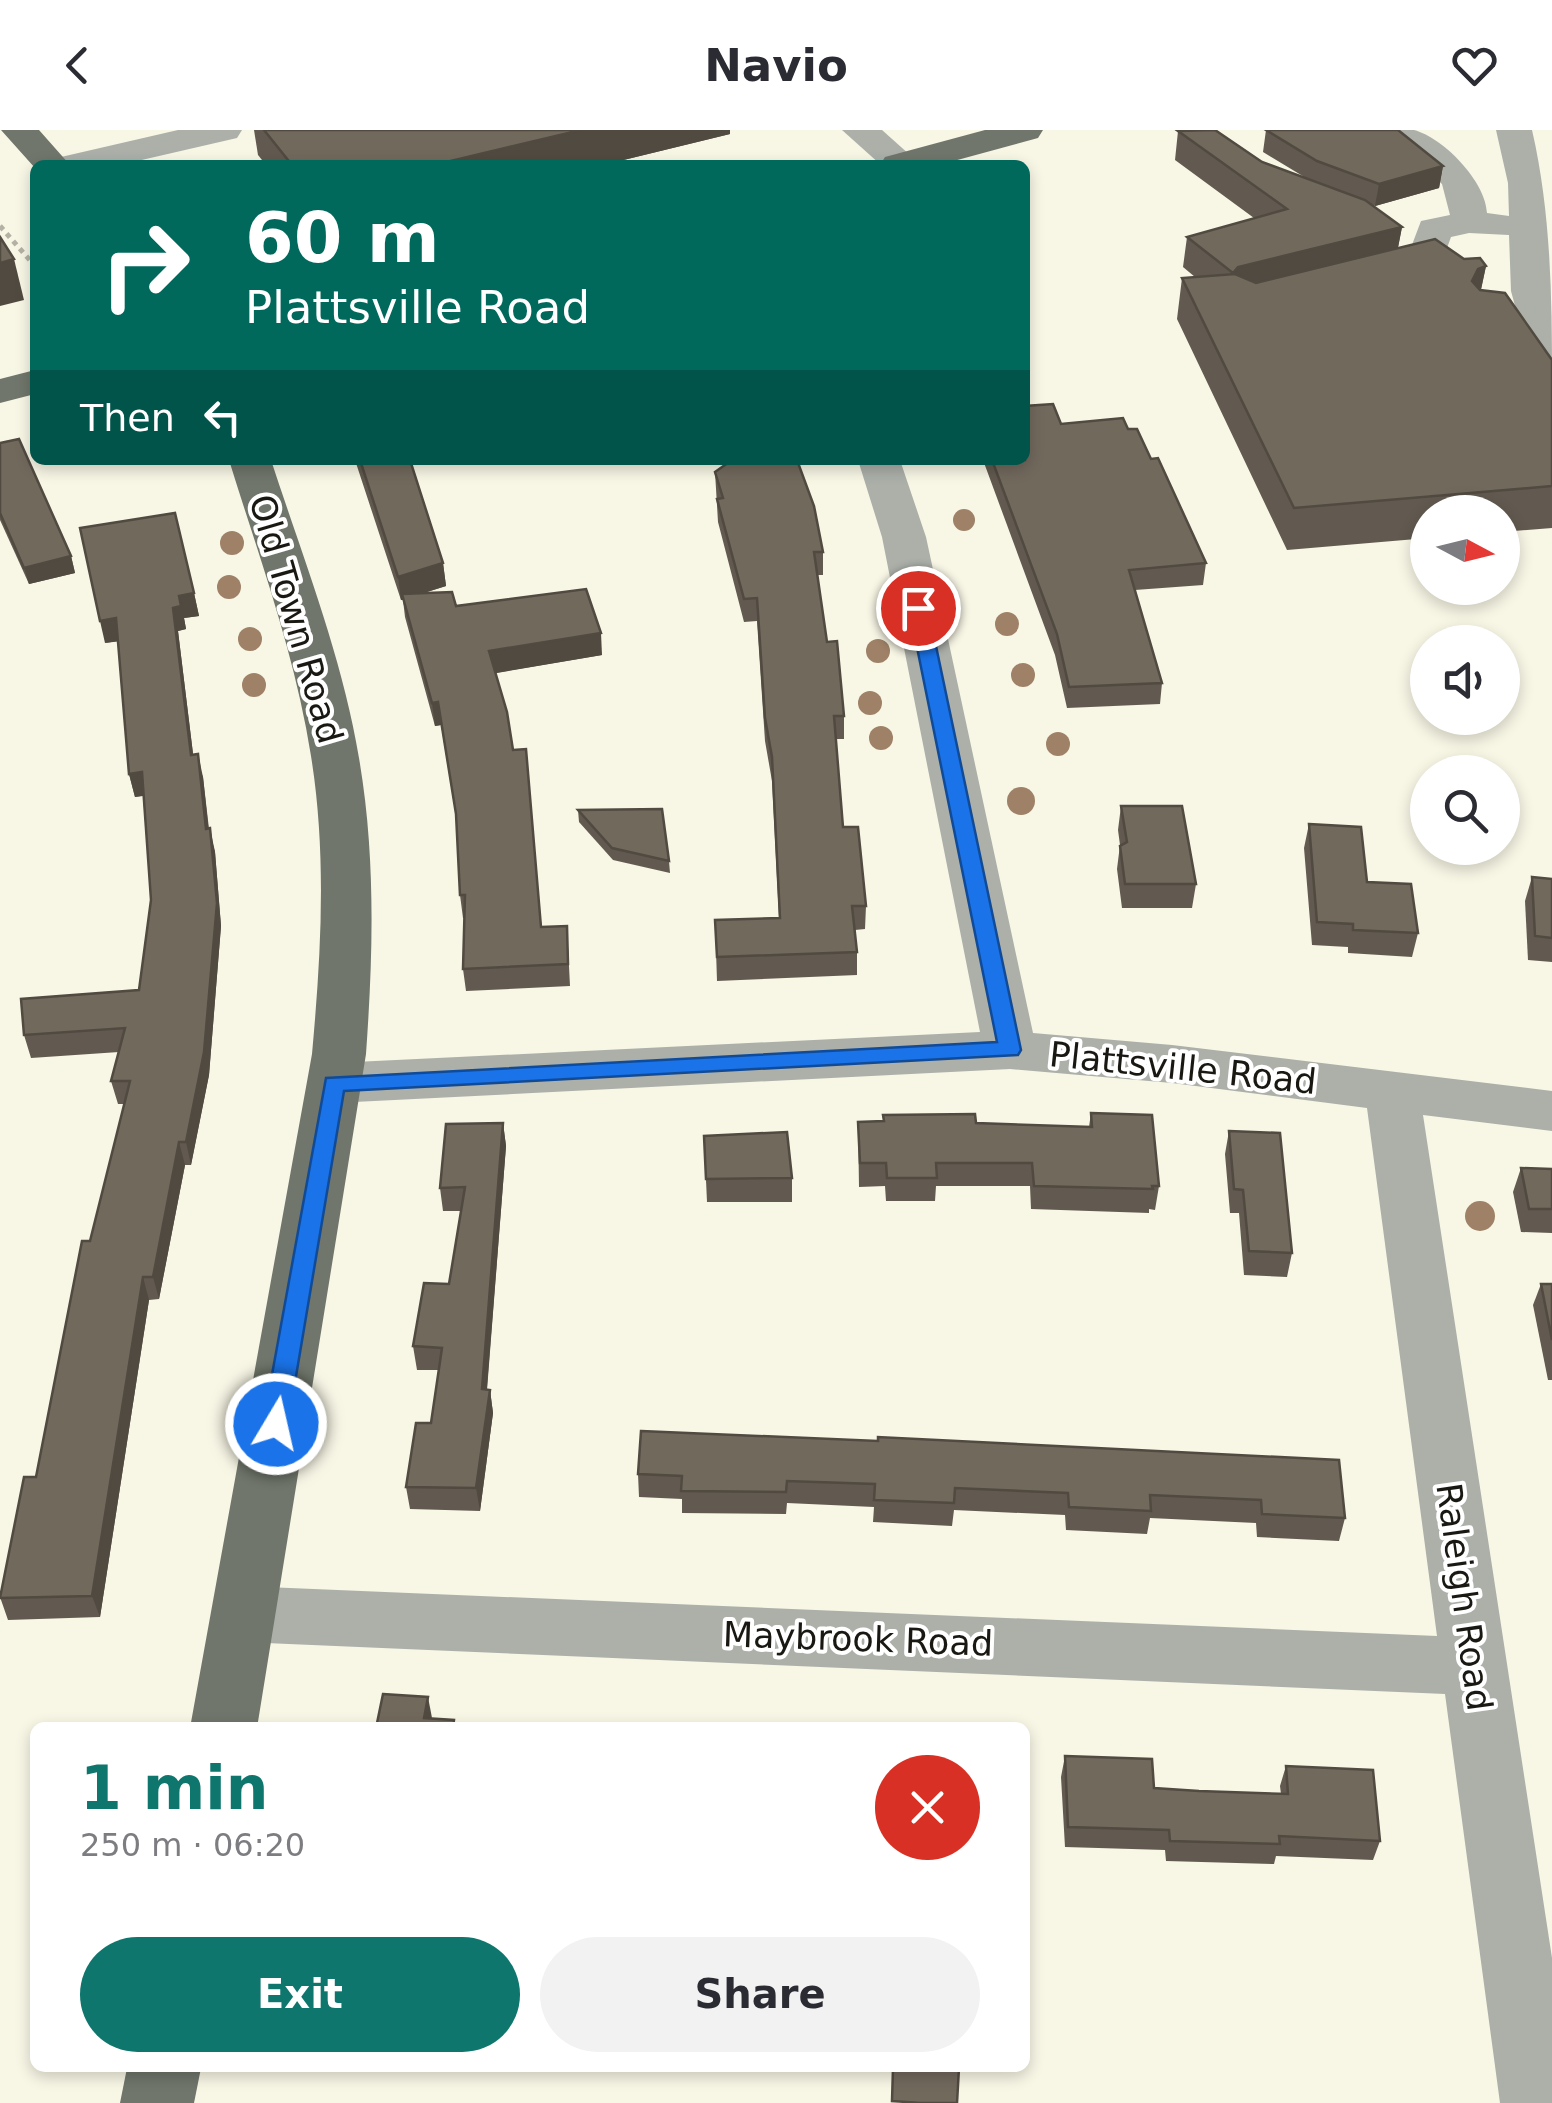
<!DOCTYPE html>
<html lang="en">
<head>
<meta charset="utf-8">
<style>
	:root { --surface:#fff; --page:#f2f2f3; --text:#2b2b33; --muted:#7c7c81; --accent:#0f766e }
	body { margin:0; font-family:"DejaVu Sans",sans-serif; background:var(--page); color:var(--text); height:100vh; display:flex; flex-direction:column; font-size:38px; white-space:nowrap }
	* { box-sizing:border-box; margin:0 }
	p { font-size:32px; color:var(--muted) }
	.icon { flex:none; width:55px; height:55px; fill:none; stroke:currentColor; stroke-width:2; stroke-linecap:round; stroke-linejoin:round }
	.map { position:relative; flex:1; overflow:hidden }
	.panel { position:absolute; left:30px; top:1592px; width:1000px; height:350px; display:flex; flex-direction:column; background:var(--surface); border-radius:15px; box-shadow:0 5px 15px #0003 }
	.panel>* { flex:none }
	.banner { position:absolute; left:30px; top:30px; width:1000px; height:305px; border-radius:15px; box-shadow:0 5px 15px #0003; background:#00695c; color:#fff; overflow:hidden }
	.needle { width:65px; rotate:97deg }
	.controls { position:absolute; left:1410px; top:365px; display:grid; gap:20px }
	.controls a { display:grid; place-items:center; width:110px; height:110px; border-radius:50%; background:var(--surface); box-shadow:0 5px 15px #0003; font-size:50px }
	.pin { position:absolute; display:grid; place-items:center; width:85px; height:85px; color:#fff; margin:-42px; border:5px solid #fff; border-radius:50%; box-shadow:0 2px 10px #0007 }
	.me { position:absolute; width:110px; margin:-55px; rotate:9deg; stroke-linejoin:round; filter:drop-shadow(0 0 8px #0008) }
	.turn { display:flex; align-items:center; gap:35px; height:210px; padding:0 50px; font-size:45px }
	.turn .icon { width:130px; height:130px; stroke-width:2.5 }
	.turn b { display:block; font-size:70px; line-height:85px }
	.then { display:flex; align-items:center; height:95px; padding:0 50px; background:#0003; gap:20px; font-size:38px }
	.round { display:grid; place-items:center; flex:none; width:105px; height:105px; border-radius:52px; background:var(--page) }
	.headline { display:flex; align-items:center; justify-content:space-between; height:170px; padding:0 50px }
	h1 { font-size:60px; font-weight:700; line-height:75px; color:var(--accent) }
	.primary-button { display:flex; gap:20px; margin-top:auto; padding:20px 50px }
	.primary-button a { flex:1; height:115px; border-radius:60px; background:var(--accent); color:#fff; font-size:40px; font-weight:700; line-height:115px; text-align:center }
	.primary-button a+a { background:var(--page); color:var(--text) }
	header { display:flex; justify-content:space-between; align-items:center; height:130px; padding:0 50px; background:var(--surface); font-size:45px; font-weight:700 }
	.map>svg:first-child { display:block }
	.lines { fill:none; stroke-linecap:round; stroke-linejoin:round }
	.path { stroke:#b4b2a4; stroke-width:5; stroke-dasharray:5 5; stroke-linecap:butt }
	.minor { fill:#acb0a9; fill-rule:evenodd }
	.major { fill:#70766b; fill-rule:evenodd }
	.tree { fill:#9e8167 }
	.wall { fill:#625a50 }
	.shaded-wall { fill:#504a41 }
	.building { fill:#72695d; stroke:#504a41; stroke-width:2.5 }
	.route { fill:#1a73e8; stroke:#114b97; stroke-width:2.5 }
	.labels { text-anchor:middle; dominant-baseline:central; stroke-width:8; stroke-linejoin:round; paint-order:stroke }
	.street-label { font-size:35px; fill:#191812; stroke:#fff }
</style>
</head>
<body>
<header><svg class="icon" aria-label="back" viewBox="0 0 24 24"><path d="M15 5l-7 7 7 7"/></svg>Navio<svg class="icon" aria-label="heart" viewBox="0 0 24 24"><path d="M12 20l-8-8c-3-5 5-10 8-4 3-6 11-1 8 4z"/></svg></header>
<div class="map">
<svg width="1552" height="1973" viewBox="0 0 1552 1973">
	<rect width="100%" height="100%" fill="#f8f6e5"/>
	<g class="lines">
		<polyline class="path" points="0,96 35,136"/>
		<g class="minor">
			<polygon points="178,0 242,0 237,8 120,35 56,35 61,27"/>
			<polygon points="842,0 882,0 920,34 881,35"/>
			<path d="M1373,0C1385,0 1403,0 1414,0C1444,8 1486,52 1487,83L1509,86L1508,53L1496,0H1532C1551,82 1552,167 1552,250L1538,247L1532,238L1511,161L1509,105L1469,103L1451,107L1438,143L1377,159L1363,155L1358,147L1363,139L1407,128L1421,91L1450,85L1442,54Z"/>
			<polygon points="858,330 900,330 926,407 1033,903 1172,915 1552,961 1552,1001 1423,985 1552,1828 1552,1973 1500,1973 1445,1564 243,1512 220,1504 211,1484 220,1464 243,1456 1437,1506 1367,978 1172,953 1010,939 334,973 315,967 307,953 315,939 334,933 980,902 882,407"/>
		</g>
		<g class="major">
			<polygon points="1,0 39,0 70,35 35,35 35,38"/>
			<polygon points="985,0 1043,0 1038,8 939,35 880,35 885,27"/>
			<polygon points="35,240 35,264 0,273 0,249"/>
			<path d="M229,330H271C303,428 342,526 359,628C376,727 373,825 366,924L257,1598H190L312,924C321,825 327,725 311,626C295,524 259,427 229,330Z"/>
			<polygon points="127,1938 201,1938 194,1973 120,1973"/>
		</g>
	</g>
	<g class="tree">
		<circle cx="964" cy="390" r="11"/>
		<circle cx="232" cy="413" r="12"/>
		<circle cx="229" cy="457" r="12"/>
		<circle cx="1007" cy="494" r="12"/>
		<circle cx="250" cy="509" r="12"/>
		<circle cx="878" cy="521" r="12"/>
		<circle cx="1023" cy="545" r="12"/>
		<circle cx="254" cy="555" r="12"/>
		<circle cx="870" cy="573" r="12"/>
		<circle cx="881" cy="608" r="12"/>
		<circle cx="1058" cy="614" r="12"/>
		<circle cx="1021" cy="671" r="14"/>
		<circle cx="1480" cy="1086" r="15"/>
	</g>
	<g class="wall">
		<polygon points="254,0 730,0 730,4 603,35 266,35 258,25"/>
		<polygon points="1266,0 1443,36 1439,58 1375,76 1371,74 1402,97 1398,118 1464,129 1486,136 1481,160 1552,230 1552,398 1502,402 1502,382 1428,382 1428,408 1287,420 1177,189 1182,148 1195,147 1183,137 1187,107 1254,88 1175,30 1178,1 1306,48 1263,22"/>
		<polygon points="1061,294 1128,299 1151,329 1206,433 1203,455 1135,460 1162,553 1160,574 1067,578 1055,525 983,330 1025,330"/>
		<polygon points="0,313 71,426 75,443 29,454 0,390"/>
		<polygon points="355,330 410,330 443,433 446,456 424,463 456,476 602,525 495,543 542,797 567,796 570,856 466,861 463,839 464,788 463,788 460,765 457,693 441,595 435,596 405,487 403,470 401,470"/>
		<polygon points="715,342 823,422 823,445 817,445 827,512 844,586 844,609 836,609 843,697 866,776 865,799 855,800 857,822 857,845 717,851 715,790 779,788 772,651 765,611 757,491 744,492 718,392"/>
		<polygon points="194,463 199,486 184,488 186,499 178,501 193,624 203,647 209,699 215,722 221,796 209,945 191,1035 185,1035 159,1169 149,1170 100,1487 8,1490 0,1467 36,1347 90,1111 125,974 118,974 111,951 119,922 31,928 24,905 139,860 151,770 143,666 135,667 129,644 118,511 105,513"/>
		<polygon points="1121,676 1196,754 1192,778 1122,778 1117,739 1120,715 1118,700"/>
		<polygon points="578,680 669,731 670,743 613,730 579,692"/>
		<polygon points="1309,694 1418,803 1412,827 1348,823 1348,817 1312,815 1304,718"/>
		<polygon points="1532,747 1552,749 1552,832 1528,830 1525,771"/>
		<polygon points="1091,983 1159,1056 1155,1080 1149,1079 1149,1083 1031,1079 1030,1056 936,1056 935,1071 886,1071 885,1056 859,1057 858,992 883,991 883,985 976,993 1089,997"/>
		<polygon points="503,993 506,1016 487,1260 490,1260 493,1283 480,1381 410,1379 406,1357 431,1293 439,1240 417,1240 413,1216 449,1154 461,1081 443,1081 440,1058"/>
		<polygon points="1229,1001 1292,1123 1287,1147 1244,1145 1239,1083 1230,1083 1225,1024"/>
		<polygon points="704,1006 792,1048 792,1072 707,1072"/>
		<polygon points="1521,1038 1552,1039 1552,1103 1521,1102 1513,1062"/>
		<polygon points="1541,1154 1552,1154 1552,1250 1548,1250 1533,1175"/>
		<polygon points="1339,1330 1345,1388 1339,1411 1257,1407 1256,1393 1150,1388 1147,1404 1066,1400 1065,1385 954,1380 952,1396 873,1392 874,1377 787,1373 786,1384 682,1383 682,1369 639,1367 638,1344"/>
		<polygon points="1065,1626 1154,1658 1199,1661 1281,1664 1280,1656 1286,1636 1380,1711 1373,1730 1276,1726 1274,1734 1166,1731 1165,1720 1065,1717 1061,1647"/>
	</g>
	<g class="shaded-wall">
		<polygon points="581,0 730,0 730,4 603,35 434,35"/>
		<polygon points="1443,36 1439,58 1375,76 1379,54"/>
		<polygon points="1402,97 1396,127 1234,167 1233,143 1238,137"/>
		<polygon points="14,129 24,170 0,176 0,133"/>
		<polygon points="1486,136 1477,177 1472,151 1478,139"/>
		<polygon points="71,426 75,443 29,454 24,438"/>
		<polygon points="443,433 446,456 404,469 402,464 403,470 401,470 398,447"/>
		<polygon points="194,463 199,486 184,488 186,499 178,501 196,648 191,625 173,478 179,466"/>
		<polygon points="116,488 121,511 105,513 100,491"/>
		<polygon points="601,503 602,525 491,544 489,521"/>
		<polygon points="438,572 441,595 435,596 432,573"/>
		<polygon points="198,624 203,647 211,722 206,699"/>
		<polygon points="142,642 147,665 135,667 129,644"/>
		<polygon points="210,698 215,722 221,796 209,945 191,1035 186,1012"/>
		<polygon points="503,993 506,1016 485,1282 482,1259"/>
		<polygon points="179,1012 185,1035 159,1169 153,1147"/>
		<polygon points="143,1147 149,1170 100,1487 92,1466"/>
		<polygon points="490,1260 493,1283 480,1381 476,1358"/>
		<polygon points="428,1567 432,1588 424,1588"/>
	</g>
	<g class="building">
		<polygon points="264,0 581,0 434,35 292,35"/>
		<polygon points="1215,0 1262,32 1365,70 1402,97 1238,137 1233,143 1187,107 1287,79 1178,1"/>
		<polygon points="1266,0 1398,0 1443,36 1379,54 1317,31"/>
		<polygon points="0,107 14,129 0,133"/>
		<polygon points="1435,109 1464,129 1480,128 1486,136 1478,139 1472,151 1480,160 1505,163 1552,230 1552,356 1294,378 1182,148 1235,144 1256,153"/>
		<polygon points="1053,274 1061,294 1123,288 1128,299 1137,299 1151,329 1158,328 1206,433 1129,440 1162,553 1069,557 1057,504 992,330 1025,330 1025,276"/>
		<polygon points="19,309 71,426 24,438 0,383 0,313"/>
		<polygon points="360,330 410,330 443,433 398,447"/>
		<polygon points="732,330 797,330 814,376 823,422 814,422 827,512 837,511 844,586 834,586 843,697 858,697 866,776 852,776 857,822 717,827 715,790 780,788 772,627 765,588 757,468 744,469 717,369 723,368 715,342"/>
		<polygon points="175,383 194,463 179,466 181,476 173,478 191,625 198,624 206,699 210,698 217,773 204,922 186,1012 179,1012 153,1147 143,1147 92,1466 0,1468 24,1347 36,1347 82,1111 90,1111 130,951 111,951 125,898 24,905 21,869 139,860 151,770 142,642 129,644 116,488 100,491 80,398"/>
		<polygon points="586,459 601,503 489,521 507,582 513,620 526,619 541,797 567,796 568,834 463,839 465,765 460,765 456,684 438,572 432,573 402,464 452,462 456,476"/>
		<polygon points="1121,676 1182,676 1196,754 1125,754 1120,716 1127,712"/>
		<polygon points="662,679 669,731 612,718 578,680"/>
		<polygon points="1309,694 1361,697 1367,752 1411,754 1418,803 1353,800 1353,794 1317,792"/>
		<polygon points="1532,747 1552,749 1552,808 1535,806"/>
		<polygon points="1091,983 1152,985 1159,1056 1152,1056 1153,1059 1034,1056 1032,1033 936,1033 937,1048 887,1048 886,1033 860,1033 858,992 884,991 883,985 975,984 976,993 1092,997"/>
		<polygon points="503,993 482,1259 490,1260 476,1358 406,1357 416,1293 431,1293 442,1218 413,1216 424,1153 449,1154 465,1057 440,1058 446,994"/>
		<polygon points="1229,1001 1280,1003 1292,1123 1249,1121 1243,1060 1234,1059"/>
		<polygon points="787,1002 792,1048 706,1049 704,1006"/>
		<polygon points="1521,1038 1552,1039 1552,1079 1529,1079"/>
		<polygon points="1541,1154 1552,1154 1552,1210"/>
		<polygon points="641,1301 878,1311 878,1307 1339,1330 1345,1388 1262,1384 1261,1370 1150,1365 1151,1381 1069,1377 1068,1363 955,1358 954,1373 874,1370 875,1354 787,1351 786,1362 681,1361 682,1346 638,1344"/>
		<polygon points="383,1564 428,1567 424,1588 454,1590 453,1598 376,1598"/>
		<polygon points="1065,1626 1152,1629 1154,1658 1199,1661 1288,1664 1286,1636 1373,1640 1380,1711 1279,1706 1280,1714 1170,1711 1169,1700 1068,1697"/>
		<polygon points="893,1938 959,1938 957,1973 921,1973 892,1971"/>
	</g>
	<polygon class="route" points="918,473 928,478 1021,920 1018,925 344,961 288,1294 285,1302 276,1305 267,1302 263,1294 326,948 997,912 909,478"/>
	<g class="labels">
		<g class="street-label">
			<text transform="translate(296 489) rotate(74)">Old Town Road</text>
			<text transform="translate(1183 938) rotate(6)">Plattsville Road</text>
			<text transform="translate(1464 1467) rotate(82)">Raleigh Road</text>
			<text transform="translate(858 1509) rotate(2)">Maybrook Road</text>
		</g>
	</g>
</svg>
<div class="controls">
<a><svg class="needle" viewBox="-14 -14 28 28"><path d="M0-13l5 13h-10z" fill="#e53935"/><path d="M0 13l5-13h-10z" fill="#7c7c81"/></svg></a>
<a><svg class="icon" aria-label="sound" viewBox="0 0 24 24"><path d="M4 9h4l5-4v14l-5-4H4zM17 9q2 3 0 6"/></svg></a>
<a><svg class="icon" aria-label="search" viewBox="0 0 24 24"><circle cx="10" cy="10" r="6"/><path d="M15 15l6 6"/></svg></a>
</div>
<div class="pin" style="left:918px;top:478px;background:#d93025"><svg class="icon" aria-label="arrive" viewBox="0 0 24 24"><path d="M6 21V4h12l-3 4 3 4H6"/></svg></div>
<svg class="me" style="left:276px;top:1294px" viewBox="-20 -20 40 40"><circle r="17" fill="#1a73e8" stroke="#fff" stroke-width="3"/><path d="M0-11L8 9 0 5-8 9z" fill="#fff"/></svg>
<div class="banner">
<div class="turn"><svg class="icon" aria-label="right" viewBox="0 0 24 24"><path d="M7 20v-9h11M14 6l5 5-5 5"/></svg><div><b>60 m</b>Plattsville Road</div></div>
<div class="then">Then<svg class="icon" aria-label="left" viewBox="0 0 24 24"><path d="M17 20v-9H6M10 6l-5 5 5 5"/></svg></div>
</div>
<section class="panel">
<div class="headline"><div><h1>1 min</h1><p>250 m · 06:20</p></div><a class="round" style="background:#d93025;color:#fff"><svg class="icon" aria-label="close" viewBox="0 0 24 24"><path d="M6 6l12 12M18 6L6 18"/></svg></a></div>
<div class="primary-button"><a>Exit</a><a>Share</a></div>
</section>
</div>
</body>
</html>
